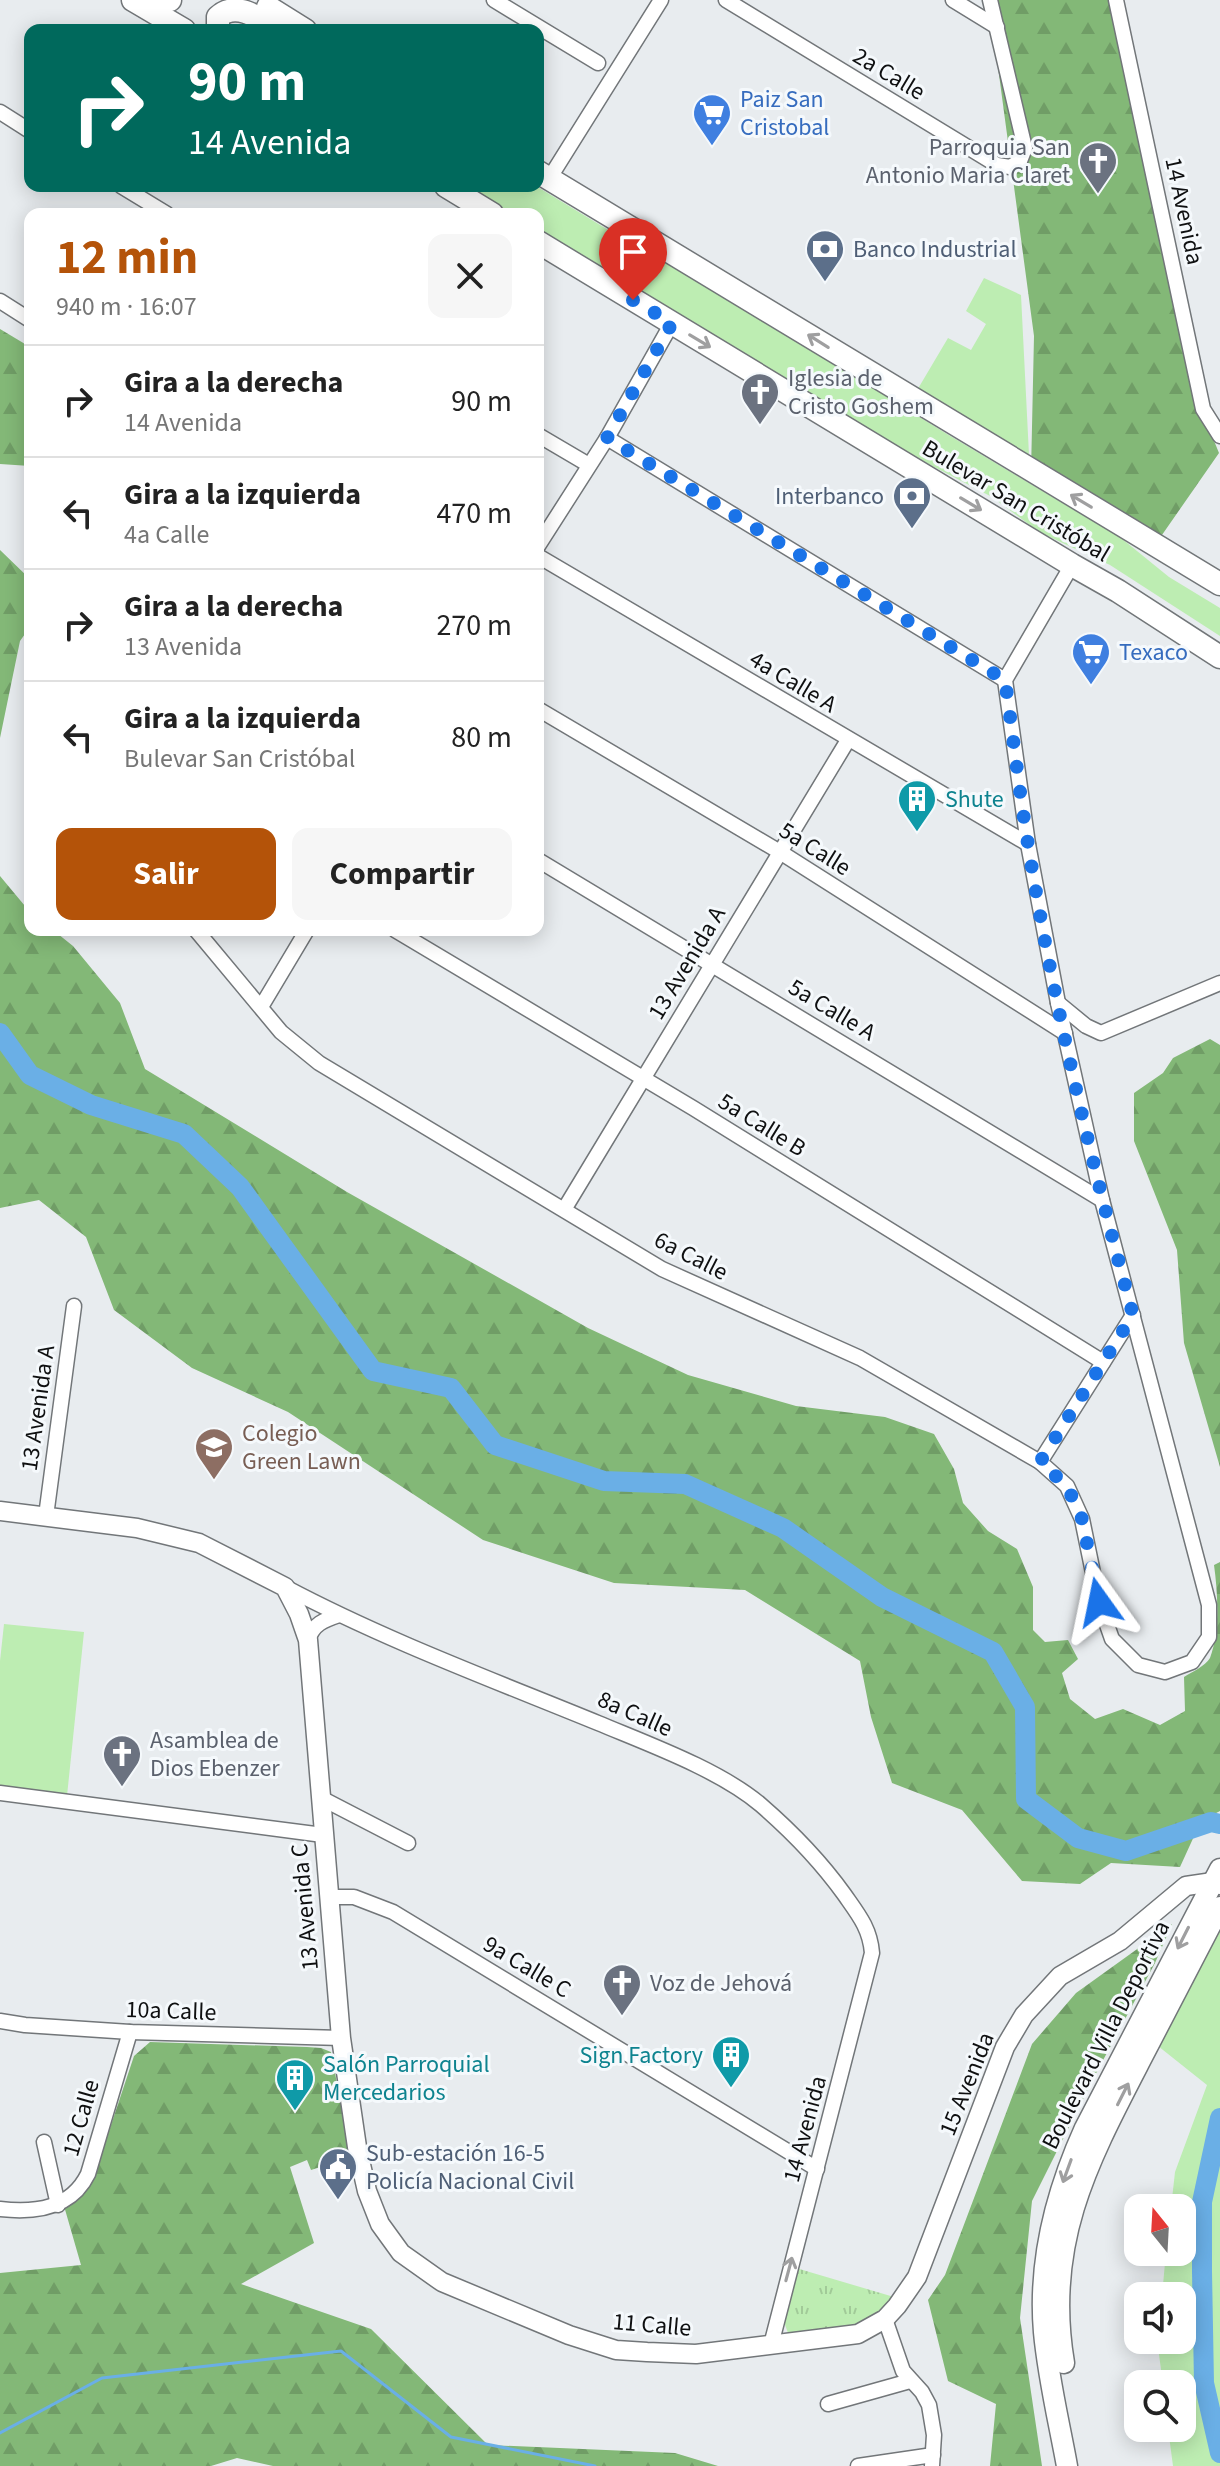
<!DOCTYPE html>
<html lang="es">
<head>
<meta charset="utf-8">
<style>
	:root { --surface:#fff; --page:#f6f6f6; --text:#222; --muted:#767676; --line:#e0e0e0; --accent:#b45309 }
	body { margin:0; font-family:"Source Sans 3",sans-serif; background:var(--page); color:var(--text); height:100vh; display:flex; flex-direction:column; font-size:30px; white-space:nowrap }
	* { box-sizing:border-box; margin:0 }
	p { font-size:26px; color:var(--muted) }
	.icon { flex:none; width:44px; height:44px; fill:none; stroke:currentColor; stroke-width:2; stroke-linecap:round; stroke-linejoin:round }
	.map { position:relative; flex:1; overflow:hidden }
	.panel { position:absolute; left:24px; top:208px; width:520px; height:728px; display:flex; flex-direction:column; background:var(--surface); border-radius:16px; box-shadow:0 4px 20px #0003 }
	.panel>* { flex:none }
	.banner { position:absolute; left:24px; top:24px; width:520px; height:168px; border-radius:16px; box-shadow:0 4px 20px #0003; background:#00695c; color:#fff; overflow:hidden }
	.needle { width:52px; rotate:342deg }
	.buttons { position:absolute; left:1124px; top:2194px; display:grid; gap:16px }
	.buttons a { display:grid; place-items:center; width:72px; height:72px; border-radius:16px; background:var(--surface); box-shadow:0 4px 20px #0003; font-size:40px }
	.pin { position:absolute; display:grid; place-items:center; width:68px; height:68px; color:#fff; margin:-82px -34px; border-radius:50% 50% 50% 0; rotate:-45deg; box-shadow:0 0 8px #0007 }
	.pin .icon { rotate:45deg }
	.me { position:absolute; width:88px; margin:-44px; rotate:348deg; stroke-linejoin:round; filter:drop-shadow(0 0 6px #0008) }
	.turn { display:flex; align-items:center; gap:28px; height:168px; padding:0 32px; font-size:36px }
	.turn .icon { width:104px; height:104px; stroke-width:2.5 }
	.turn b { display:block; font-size:56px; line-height:68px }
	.round { display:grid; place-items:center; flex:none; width:84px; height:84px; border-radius:16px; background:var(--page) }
	.head { display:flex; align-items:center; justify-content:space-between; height:136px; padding:0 32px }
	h1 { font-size:48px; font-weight:700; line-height:60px; color:var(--accent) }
	.button { display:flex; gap:16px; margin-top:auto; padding:16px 32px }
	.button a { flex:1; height:92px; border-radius:16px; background:var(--accent); color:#fff; font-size:32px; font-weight:700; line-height:92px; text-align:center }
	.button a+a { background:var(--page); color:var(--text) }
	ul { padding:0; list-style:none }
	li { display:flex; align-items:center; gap:24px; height:112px; padding:0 32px; border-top:2px solid var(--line) }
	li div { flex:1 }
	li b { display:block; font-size:30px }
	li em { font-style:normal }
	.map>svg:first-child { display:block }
	.grass { fill:url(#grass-tufts) }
	.forest { fill:url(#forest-firs) }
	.park { fill:#bdedb2 }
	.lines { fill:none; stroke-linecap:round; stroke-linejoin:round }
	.stream { stroke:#6aafe6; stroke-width:3 }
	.river { stroke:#6aafe6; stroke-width:20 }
	.minor-casing { stroke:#727679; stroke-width:17 }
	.tertiary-casing { stroke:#727679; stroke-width:21 }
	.secondary-casing { stroke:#727679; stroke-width:23 }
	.primary-casing { stroke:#727679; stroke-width:25 }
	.minor { stroke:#fff; stroke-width:14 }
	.tertiary { stroke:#fff; stroke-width:18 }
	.secondary { stroke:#fff; stroke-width:20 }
	.primary { stroke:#fff; stroke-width:22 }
	.oneway { stroke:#9f9fa0 }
	.route { stroke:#1a73e8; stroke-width:14; stroke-dasharray:0 25.2 }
	.labels { text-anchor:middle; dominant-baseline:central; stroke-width:6; stroke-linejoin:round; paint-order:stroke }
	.street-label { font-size:24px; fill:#0f1011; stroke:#f5f9fc }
	.shop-label { font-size:24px; fill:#366cbe; stroke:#f5f9fc; text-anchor:start }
	.worship-label { font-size:24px; fill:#5b616d; stroke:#f5f9fc; text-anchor:start }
	.service-label { font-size:24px; fill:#4e5e75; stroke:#f5f9fc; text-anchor:start }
	.culture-label { font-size:24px; fill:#0d838f; stroke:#f5f9fc; text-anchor:start }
	.education-label { font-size:24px; fill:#785e54; stroke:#f5f9fc; text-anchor:start }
</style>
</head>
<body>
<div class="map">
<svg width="1220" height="2466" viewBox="0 0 1220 2466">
	<defs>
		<pattern id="grass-tufts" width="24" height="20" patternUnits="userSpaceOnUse" patternTransform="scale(2)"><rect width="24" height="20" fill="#bdedb2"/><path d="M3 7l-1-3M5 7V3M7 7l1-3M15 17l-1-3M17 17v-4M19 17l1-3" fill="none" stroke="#a1ca98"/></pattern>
		<pattern id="forest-firs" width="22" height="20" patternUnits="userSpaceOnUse" patternTransform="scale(2)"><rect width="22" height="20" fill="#83b877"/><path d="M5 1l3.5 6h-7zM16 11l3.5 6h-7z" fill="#709d66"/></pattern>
	</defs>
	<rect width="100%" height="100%" fill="#e8ecef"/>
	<path class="grass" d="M796,2268L894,2297C869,2325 825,2346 788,2333L783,2319Z"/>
	<g class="forest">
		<polygon points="989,0 1116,0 1201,409 1219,453 1155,545 1031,472 1034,336"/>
		<polygon points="0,329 30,347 30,466 0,464"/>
		<polygon points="0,550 30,579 30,627 20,641 0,738"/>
		<path d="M0,876L30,912V930H53L73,946L120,1003L145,1069L347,1192L588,1328L688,1375L796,1406L885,1417L934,1434L954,1469L963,1503L988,1531L1017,1549L1033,1587V1630L1045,1642L1068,1640L1078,1659L1062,1673L1070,1699L1095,1719L1123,1709L1160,1725L1185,1711L1184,1677C1192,1672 1205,1666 1210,1658C1220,1631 1218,1594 1214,1565L1220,1562V1811L1201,1821L1180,1867L1111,1863L1080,1884L1022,1881L962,1810L892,1783L871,1717L860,1661L745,1590L614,1583L483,1540L288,1412L192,1368L114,1310L86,1237L39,1200L0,1208Z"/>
		<polygon points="1210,1039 1220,1045 1220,1467 1184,1343 1177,1250 1134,1141 1134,1093 1163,1073 1173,1058"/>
		<polygon points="1172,1924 1155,1963 1093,2079 1032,2201 1020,2318 1042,2466 990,2466 996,2404 948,2381 928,2300 945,2275 1032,2044 1076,1993"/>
		<polygon points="150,2042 307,2047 321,2048 331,2052 351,2157 311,2170 307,2160 290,2167 314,2243 241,2284 371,2329 488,2445 675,2453 718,2466 273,2466 237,2458 211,2466 0,2466 0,2273 81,2265 64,2206 94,2176 134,2056"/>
	</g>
	<g class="park">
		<polygon points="454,186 536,186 610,231 686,272 947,434 1121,538 1169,577 1220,608 1220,636 1110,565 1039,532 992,497 792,393 538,237 538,214 500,214"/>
		<polygon points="984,278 1021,295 1029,455 916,392 948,338 971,350 986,324 966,311"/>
		<polygon points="4,1624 84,1632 67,1796 0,1790 0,1661"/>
		<polygon points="1220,1924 1220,2466 1173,2466 1168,2428 1182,2428 1182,2384 1163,2384 1157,2340 1182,2340 1182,2296 1162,2296 1166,2252 1182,2252 1182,2208 1171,2208 1175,2172 1207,2085 1158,2046"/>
	</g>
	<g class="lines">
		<polyline class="stream" points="0,2433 102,2378 341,2351 451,2437 595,2466"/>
		<g class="river">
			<polyline points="0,1033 30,1075 91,1105 184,1134 240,1187 373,1371 451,1388 495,1445 604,1481 685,1484 783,1528 882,1597 993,1652 1025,1707 1026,1799 1078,1838 1126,1851 1211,1822 1220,1824"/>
			<polyline points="1220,2118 1202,2202 1202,2272 1204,2383 1220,2453"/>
		</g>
		<g class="minor-casing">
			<g id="minor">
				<polyline points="494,0 598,63"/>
				<polyline points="726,0 997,165 1010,167 1020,161 1025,148 990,0"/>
				<polyline points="953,0 997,27"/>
				<polyline points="1116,0 1203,409 1220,436"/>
				<polyline points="0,112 30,131"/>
				<polyline points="549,179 661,0"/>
				<polyline points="121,186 167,214"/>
				<polyline points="0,301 30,320"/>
				<polyline points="538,435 589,465"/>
				<polyline points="607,438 1005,680"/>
				<polyline points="538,546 607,438 672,323"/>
				<polyline points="538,556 1028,844"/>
				<polyline points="538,709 780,852 1065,1033"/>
				<polyline points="538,860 1102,1200"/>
				<polyline points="196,930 281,1032 319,1063 662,1269 860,1358 1040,1462 1067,1486 1082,1519 1099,1602 1112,1639 1138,1665 1165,1672 1192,1662 1209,1637 1209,1605 1102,1200 1058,1003 1028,844 1005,680 1072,565"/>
				<polyline points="395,930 693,1108 1103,1362"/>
				<polyline points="1058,1003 1086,1026 1101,1033 1220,983"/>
				<polyline points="261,1007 307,930"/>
				<polyline points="565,1208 848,740"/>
				<polyline points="1040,1462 1133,1315"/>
				<polyline points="46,1516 74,1306"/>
				<path d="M285,1587C385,1640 493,1680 598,1723C648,1744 720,1770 761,1805C791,1831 821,1862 844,1894C858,1914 870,1928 872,1953L771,2345"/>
				<path d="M308,1640C313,1624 324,1620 339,1615"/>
				<polyline points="0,1793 323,1835"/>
				<polyline points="321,1798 408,1843"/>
				<polyline points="329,1897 354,1897 393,1912 817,2169"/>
				<polyline points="0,2021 25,2025 130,2032 341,2038"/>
				<polyline points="44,2142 58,2205"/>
				<path d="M0,2209C35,2213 71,2209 88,2174L130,2032"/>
				<polyline points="885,2319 903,2371 922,2392 929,2405 934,2435 932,2466"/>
				<polyline points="828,2404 910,2381"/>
				<polyline points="858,2466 933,2455"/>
			</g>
		</g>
		<g class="tertiary-casing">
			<polyline id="tertiary" points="0,1511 137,1528 199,1543 285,1587 299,1614 308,1640 341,2038 357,2147 367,2191 380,2224 401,2253 442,2282 569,2335 616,2350 647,2352 696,2354 858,2334 885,2319 897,2306 917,2277 1005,2047 1024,2015 1060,1976 1120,1941 1186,1886 1213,1882 1220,1885"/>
		</g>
		<g class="secondary-casing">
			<g id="secondary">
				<path d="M1064,2363C1044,2245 1086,2165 1139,2063C1166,2011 1193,1959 1220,1907"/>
				<path d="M1067,2466C1059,2422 1048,2377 1044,2332C1038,2262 1056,2192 1085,2128L1220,1869"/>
			</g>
		</g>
		<g class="primary-casing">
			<g id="primary">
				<polyline points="133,0 184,30"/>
				<polyline points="157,0 170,0"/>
				<polyline points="268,7 305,30"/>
				<path d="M218,30V17C236,0 261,19 279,30"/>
				<polyline points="538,172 1220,584"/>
				<polyline points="446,186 492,214"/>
				<polyline points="538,242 1072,565 1118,591 1220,657"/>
			</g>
		</g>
		<use href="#minor" class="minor"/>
		<use href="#tertiary" class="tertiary"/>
		<use href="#secondary" class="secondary"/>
		<use href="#primary" class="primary"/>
	</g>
	<defs><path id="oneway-shaft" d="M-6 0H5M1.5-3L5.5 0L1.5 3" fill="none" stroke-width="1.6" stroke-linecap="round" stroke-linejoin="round" transform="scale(2)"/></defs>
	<g class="oneway">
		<use href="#oneway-shaft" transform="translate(700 341) rotate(31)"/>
		<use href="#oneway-shaft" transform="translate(818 341) rotate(-148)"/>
		<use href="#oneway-shaft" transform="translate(1081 501) rotate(-149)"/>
		<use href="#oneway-shaft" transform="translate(971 504) rotate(31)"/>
		<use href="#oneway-shaft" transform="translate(1183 1938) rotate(117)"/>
		<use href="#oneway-shaft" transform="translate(1123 2094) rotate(-63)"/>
		<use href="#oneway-shaft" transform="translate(1067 2171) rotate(110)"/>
		<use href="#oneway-shaft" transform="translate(789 2269) rotate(-75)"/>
	</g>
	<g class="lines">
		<path class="route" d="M633,300L672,323L607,438L1005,680C1013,735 1019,790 1028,844C1053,1002 1091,1160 1133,1315L1040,1462L1067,1486L1082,1519L1099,1602"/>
	</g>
	<defs>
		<g id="supermarket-pin" transform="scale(2)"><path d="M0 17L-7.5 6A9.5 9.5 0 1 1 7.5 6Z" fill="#3f7fe0" stroke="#f5f9fc"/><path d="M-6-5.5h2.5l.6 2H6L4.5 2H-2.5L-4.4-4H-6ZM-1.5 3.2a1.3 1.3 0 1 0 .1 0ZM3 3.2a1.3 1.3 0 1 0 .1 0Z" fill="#fff"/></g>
		<g id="church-pin" transform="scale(2)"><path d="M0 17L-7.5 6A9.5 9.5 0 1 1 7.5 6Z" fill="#6b7280" stroke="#f5f9fc"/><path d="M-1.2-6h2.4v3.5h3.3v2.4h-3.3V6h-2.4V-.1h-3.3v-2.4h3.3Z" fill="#fff"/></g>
		<g id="bank-pin" transform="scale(2)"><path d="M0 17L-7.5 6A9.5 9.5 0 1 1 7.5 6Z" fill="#5c6f8a" stroke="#f5f9fc"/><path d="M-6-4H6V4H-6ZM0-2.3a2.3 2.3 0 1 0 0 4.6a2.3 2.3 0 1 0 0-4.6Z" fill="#fff"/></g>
		<g id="building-pin" transform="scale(2)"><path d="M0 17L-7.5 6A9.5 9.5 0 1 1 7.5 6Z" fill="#0f9aa8" stroke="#f5f9fc"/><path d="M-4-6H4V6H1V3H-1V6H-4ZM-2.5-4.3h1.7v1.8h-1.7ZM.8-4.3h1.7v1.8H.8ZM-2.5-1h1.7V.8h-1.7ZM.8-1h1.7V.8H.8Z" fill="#fff"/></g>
		<g id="school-pin" transform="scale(2)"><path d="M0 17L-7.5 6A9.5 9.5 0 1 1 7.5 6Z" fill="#8d6e63" stroke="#f5f9fc"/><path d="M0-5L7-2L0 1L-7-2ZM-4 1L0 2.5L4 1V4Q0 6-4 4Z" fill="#fff"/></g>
		<g id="civic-pin" transform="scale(2)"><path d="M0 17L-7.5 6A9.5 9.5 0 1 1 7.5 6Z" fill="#5c6f8a" stroke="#f5f9fc"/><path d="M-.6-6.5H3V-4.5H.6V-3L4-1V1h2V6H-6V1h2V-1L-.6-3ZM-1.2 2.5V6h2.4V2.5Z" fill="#fff"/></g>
	</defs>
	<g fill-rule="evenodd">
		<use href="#supermarket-pin" x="712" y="113"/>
		<use href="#church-pin" x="1098" y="161"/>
		<use href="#bank-pin" x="825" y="249"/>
		<use href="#church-pin" x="760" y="392"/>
		<use href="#bank-pin" x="912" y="496"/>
		<use href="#supermarket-pin" x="1091" y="652"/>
		<use href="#building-pin" x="917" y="799"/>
		<use href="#school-pin" x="214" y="1447"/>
		<use href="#church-pin" x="122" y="1754"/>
		<use href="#church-pin" x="622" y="1983"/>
		<use href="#building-pin" x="731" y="2055"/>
		<use href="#building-pin" x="295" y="2078"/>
		<use href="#civic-pin" x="338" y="2167"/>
	</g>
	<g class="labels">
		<g class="street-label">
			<text transform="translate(889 74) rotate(31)">2a Calle</text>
			<text transform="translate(1184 211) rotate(78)">14 Avenida</text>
			<text transform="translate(1016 501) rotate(31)">Bulevar San Cristóbal</text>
			<text transform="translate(793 682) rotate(31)">4a Calle A</text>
			<text transform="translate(815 849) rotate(32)">5a Calle</text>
			<text transform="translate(687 963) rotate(-59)">13 Avenida A</text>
			<text transform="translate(832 1010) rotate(31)">5a Calle A</text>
			<text transform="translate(762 1125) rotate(32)">5a Calle B</text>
			<text transform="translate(691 1256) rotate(27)">6a Calle</text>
			<text transform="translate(38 1408) rotate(-82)">13 Avenida A</text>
			<text transform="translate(635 1714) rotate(24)">8a Calle</text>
			<text transform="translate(305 1907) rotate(-95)">13 Avenida C</text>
			<text transform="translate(527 1967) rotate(31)">9a Calle C</text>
			<text transform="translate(171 2011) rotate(2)">10a Calle</text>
			<text transform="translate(1106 2035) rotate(-63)">Boulevard Villa Deportiva</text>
			<text transform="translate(967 2084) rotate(-68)">15 Avenida</text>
			<text transform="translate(81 2118) rotate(-74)">12 Calle</text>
			<text transform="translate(805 2129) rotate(-75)">14 Avenida</text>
			<text transform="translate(652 2325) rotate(5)">11 Calle</text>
		</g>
		<g class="shop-label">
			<text x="740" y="99">Paiz San<tspan x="740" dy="28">Cristobal</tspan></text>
			<text x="1119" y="652">Texaco</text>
		</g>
		<g class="worship-label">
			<text x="1070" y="147" text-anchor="end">Parroquia San<tspan x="1070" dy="28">Antonio Maria Claret</tspan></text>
			<text x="788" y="378">Iglesia de<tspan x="788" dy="28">Cristo Goshem</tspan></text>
			<text x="150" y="1740">Asamblea de<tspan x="150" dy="28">Dios Ebenzer</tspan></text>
			<text x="650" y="1983">Voz de Jehová</text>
		</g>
		<g class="service-label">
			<text x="853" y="249">Banco Industrial</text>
			<text x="884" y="496" text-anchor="end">Interbanco</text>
			<text x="366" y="2153">Sub-estación 16-5<tspan x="366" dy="28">Policía Nacional Civil</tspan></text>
		</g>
		<g class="culture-label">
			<text x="945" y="799">Shute</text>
			<text x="703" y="2055" text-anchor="end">Sign Factory</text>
			<text x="323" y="2064">Salón Parroquial<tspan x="323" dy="28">Mercedarios</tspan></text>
		</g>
		<g class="education-label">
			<text x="242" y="1433">Colegio<tspan x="242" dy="28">Green Lawn</tspan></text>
		</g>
	</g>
</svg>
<div class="buttons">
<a><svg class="needle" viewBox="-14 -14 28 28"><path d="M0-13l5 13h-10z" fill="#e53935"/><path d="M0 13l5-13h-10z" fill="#767676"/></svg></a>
<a><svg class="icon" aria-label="sound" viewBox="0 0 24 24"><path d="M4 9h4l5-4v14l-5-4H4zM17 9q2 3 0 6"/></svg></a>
<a><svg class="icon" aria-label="search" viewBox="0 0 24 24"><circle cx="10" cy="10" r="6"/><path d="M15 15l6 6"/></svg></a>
</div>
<div class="pin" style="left:633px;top:300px;background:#d93025"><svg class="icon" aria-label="arrive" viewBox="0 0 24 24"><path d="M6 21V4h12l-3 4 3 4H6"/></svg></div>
<svg class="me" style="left:1099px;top:1602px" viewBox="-20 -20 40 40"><path d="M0-17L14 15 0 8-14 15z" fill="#1a73e8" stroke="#fff" stroke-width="4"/></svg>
<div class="banner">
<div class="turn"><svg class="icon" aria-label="right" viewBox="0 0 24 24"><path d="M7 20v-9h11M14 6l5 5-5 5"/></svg><div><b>90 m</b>14 Avenida</div></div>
</div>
<section class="panel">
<div class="head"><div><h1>12 min</h1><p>940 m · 16:07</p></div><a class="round"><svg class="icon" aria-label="close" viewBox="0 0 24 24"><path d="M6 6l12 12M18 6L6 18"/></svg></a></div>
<ul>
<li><svg class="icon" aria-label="right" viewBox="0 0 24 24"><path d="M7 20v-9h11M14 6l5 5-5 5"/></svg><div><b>Gira a la derecha</b><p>14 Avenida</p></div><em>90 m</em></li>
<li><svg class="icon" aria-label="left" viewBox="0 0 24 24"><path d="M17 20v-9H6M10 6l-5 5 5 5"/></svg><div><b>Gira a la izquierda</b><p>4a Calle</p></div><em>470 m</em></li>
<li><svg class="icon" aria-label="right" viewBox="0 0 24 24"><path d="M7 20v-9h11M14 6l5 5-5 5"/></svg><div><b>Gira a la derecha</b><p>13 Avenida</p></div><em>270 m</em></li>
<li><svg class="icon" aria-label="left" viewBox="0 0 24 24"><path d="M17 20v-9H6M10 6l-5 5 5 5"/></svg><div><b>Gira a la izquierda</b><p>Bulevar San Cristóbal</p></div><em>80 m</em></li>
</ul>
<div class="button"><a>Salir</a><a>Compartir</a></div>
</section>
</div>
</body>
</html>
